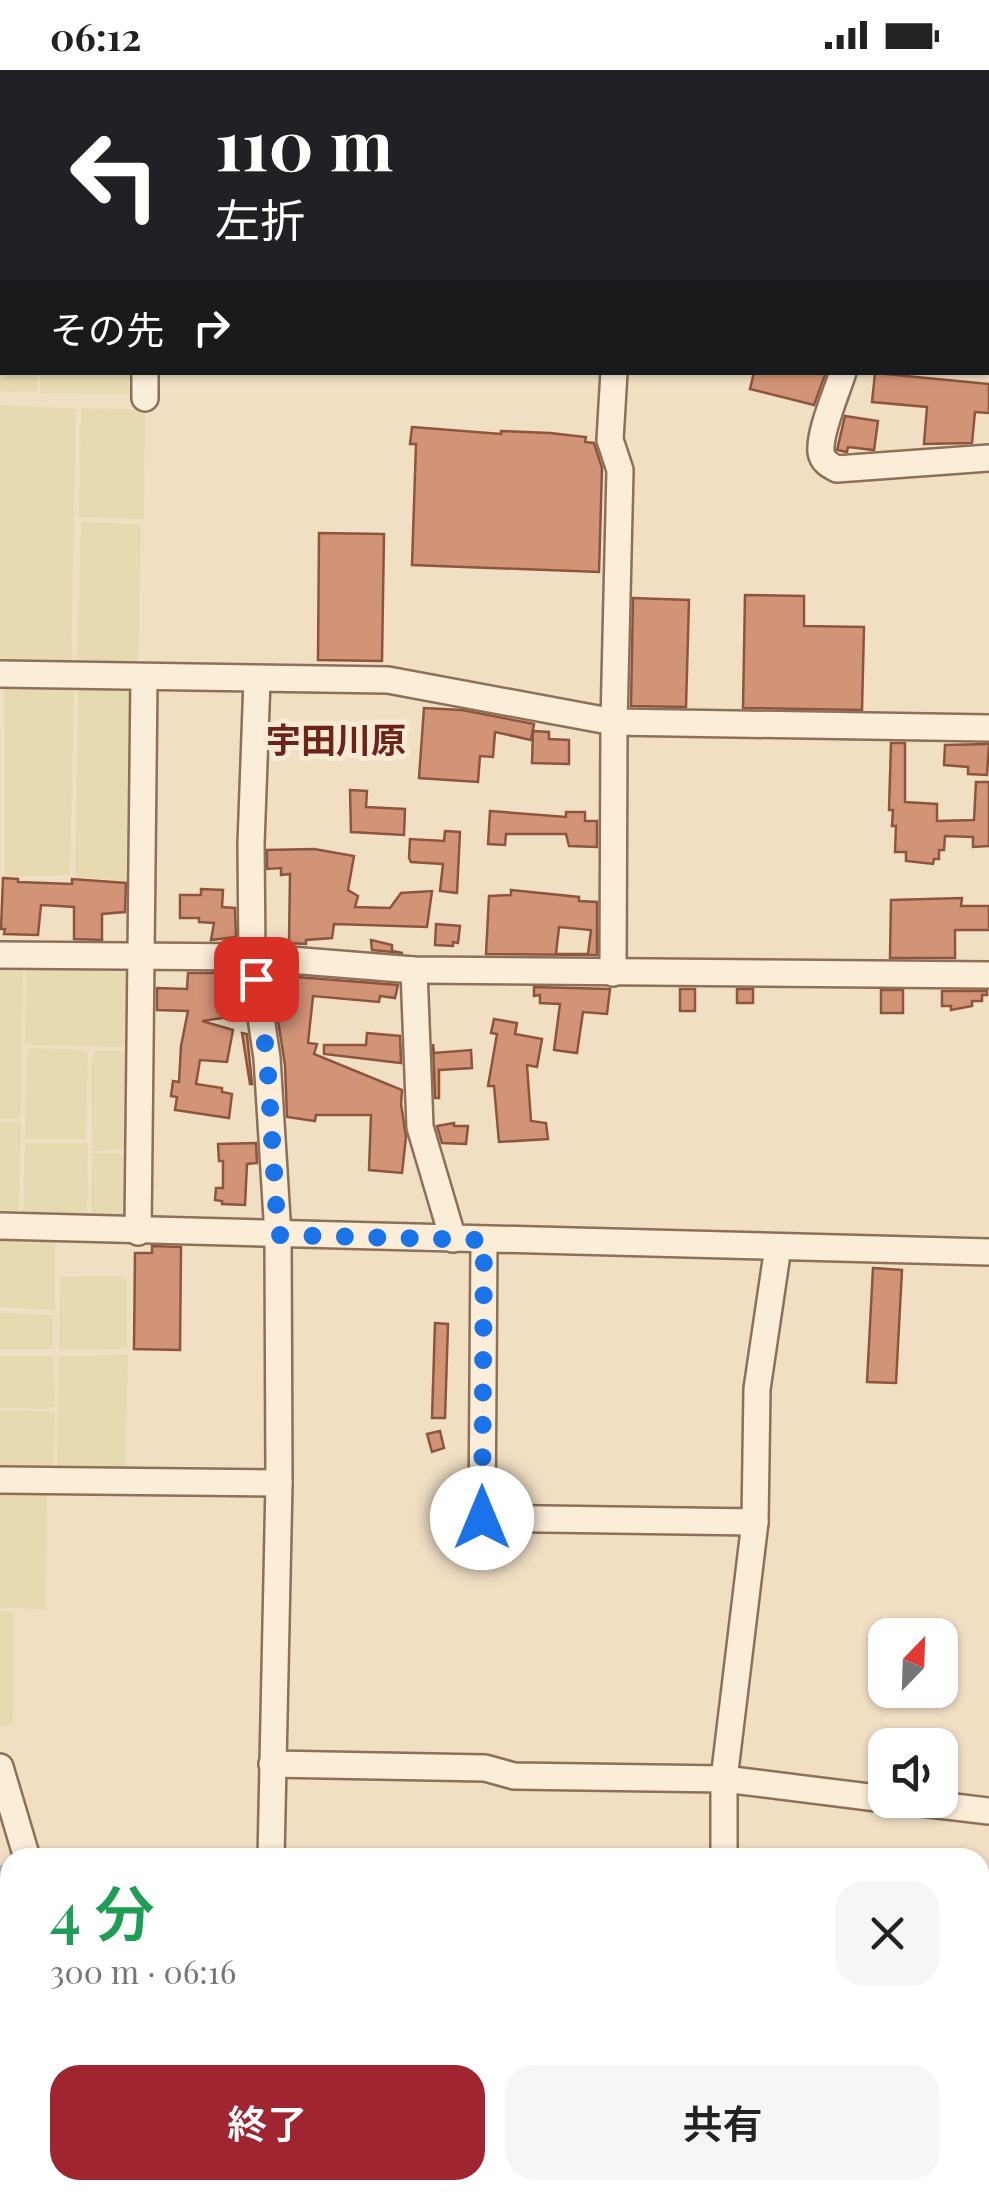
<!DOCTYPE html>
<html lang="ja">
<head>
<meta charset="utf-8">
<style>
	:root { --surface:#fff; --page:#f6f6f6; --text:#222; --muted:#767676; --accent:#a12431 }
	body { margin:0; font-family:"Playfair Display","Noto Sans JP",serif; background:var(--page); color:var(--text); height:100vh; display:flex; flex-direction:column; font-size:38px; white-space:nowrap }
	* { box-sizing:border-box; margin:0 }
	p { font-size:32px; color:var(--muted) }
	.icon { flex:none; width:55px; height:55px; fill:none; stroke:currentColor; stroke-width:2; stroke-linecap:round; stroke-linejoin:round }
	.map { position:relative; flex:1; overflow:hidden }
	.panel { position:absolute; left:0px; top:1778px; width:990px; height:352px; display:flex; flex-direction:column; background:var(--surface); border-radius:30px 30px 0 0; box-shadow:0 2px 8px #0004 }
	.panel>* { flex:none }
	.top-card { position:absolute; left:0px; top:0px; width:990px; height:305px; box-shadow:0 2px 8px #0004; background:#202124; color:#fff; overflow:hidden }
	.needle { width:65px; rotate:23deg }
	.controls { position:absolute; left:868px; top:1548px; display:grid; gap:20px }
	.controls a { display:grid; place-items:center; width:90px; height:90px; border-radius:20px; background:var(--surface); box-shadow:0 2px 8px #0004; font-size:50px }
	.pin { position:absolute; display:grid; place-items:center; width:85px; height:85px; color:#fff; margin:-42px; border-radius:20px; box-shadow:0 5px 15px #0006 }
	.me { position:absolute; width:110px; margin:-55px; rotate:0deg; stroke-linejoin:round; filter:drop-shadow(0 0 8px #0008) }
	.turn { display:flex; align-items:center; gap:35px; height:210px; padding:0 50px; font-size:45px }
	.turn .icon { width:130px; height:130px; stroke-width:2.5 }
	.turn b { display:block; font-size:70px; line-height:85px }
	.then { display:flex; align-items:center; height:95px; padding:0 50px; background:#0003; gap:20px; font-size:38px }
	.round { display:grid; place-items:center; flex:none; width:105px; height:105px; border-radius:30px; background:var(--page) }
	.overview { display:flex; align-items:center; justify-content:space-between; height:170px; padding:0 50px }
	h1 { font-size:60px; font-weight:600; line-height:75px; color:#1e9e55 }
	.primary-button { display:flex; gap:20px; margin-top:auto; padding:20px 50px }
	.primary-button a { flex:1; height:115px; border-radius:30px; background:var(--accent); color:#fff; font-size:40px; font-weight:600; line-height:115px; text-align:center }
	.primary-button a+a { background:var(--page); color:var(--text) }
	.status { display:flex; justify-content:space-between; align-items:center; height:70px; padding:0 50px; background:var(--surface); direction:ltr }
	.status svg { height:28px; fill:currentColor }
	.map>svg:first-child { display:block }
	.farmland { fill:#e7d9b0 }
	.lines { fill:none; stroke-linecap:round; stroke-linejoin:round }
	.river { stroke:#a6c4b8; stroke-width:30 }
	.building { fill:#d29477; stroke:#8e553d; stroke-width:2.5; fill-rule:evenodd }
	.minor-casing { stroke:#8d7059; stroke-width:30 }
	.minor { stroke:#fbedd8; stroke-width:25 }
	.route { stroke:#1a73e8; stroke-width:18; stroke-dasharray:0 32.4 }
	.labels { text-anchor:middle; dominant-baseline:central; stroke-width:10; stroke-linejoin:round; paint-order:stroke }
	.quarter-label { font-size:35px; font-weight:bold; fill:#6c241a; stroke:#f8ead4 }
</style>
</head>
<body>
<div class="status"><b>06:12</b><svg viewBox="0 0 49 12"><path d="M0 12V9h3v3zM5 12V6h3v6zM10 12V3h3v9zM15 12V0h3v12zM26 1h20v11H26zM47 4h2v5h-2z"/></svg></div>
<div class="map">
<svg width="989" height="2129" viewBox="0 0 989 2129">
	<rect width="100%" height="100%" fill="#f1dfc4"/>
	<g class="farmland">
		<polygon points="0,193 2,302 37,303 37,321 0,322"/>
		<polygon points="40,303 139,303 138,324 40,323"/>
		<polygon points="0,335 76,339 71,599 0,597"/>
		<polygon points="81,338 145,340 144,449 79,447"/>
		<polygon points="81,452 138,454 141,461 138,598 77,598"/>
		<polygon points="69,613 74,625 70,805 5,807 4,614"/>
		<polygon points="78,614 138,616 135,812 75,807"/>
		<polygon points="0,896 23,899 21,1043 18,1049 0,1049"/>
		<polygon points="33,896 137,898 134,974 125,977 25,975 26,901"/>
		<polygon points="29,978 83,980 88,983 86,1069 25,1069 26,987"/>
		<polygon points="95,981 126,981 134,988 132,1079 92,1081 91,993"/>
		<polygon points="0,1052 21,1052 19,1143 15,1150 0,1150"/>
		<polygon points="25,1073 88,1073 87,1150 23,1150"/>
		<polygon points="92,1083 129,1083 132,1153 91,1152"/>
		<polygon points="0,1160 55,1164 55,1240 0,1237"/>
		<polygon points="121,1206 127,1209 127,1279 59,1280 60,1207"/>
		<polygon points="0,1243 53,1245 53,1279 0,1279"/>
		<polygon points="128,1285 125,1405 57,1398 58,1286"/>
		<polygon points="0,1286 54,1286 55,1336 47,1339 0,1338"/>
		<polygon points="0,1341 55,1341 54,1399 0,1402"/>
		<polygon points="0,1417 47,1419 46,1540 0,1537"/>
		<polygon points="0,1541 14,1542 13,1654 0,1657"/>
	</g>
	<g class="lines">
		<g class="river">
			<polyline points="0,1810 10,1835"/>
			<polyline points="154,2120 159,2129"/>
		</g>
	</g>
	<g class="building">
		<polygon points="754,302 826,302 814,335 750,319"/>
		<polygon points="875,303 989,314 989,343 975,342 972,373 924,374 927,337 872,332"/>
		<polygon points="845,346 878,351 874,380 848,377 847,382 837,380"/>
		<polygon points="412,357 501,364 501,361 550,363 586,367 585,372 594,373 602,398 599,502 412,495 416,374 410,374"/>
		<polygon points="319,463 384,464 382,591 318,590"/>
		<polygon points="745,525 804,526 804,556 864,557 862,640 743,638"/>
		<polygon points="633,528 689,530 686,637 631,636"/>
		<polygon points="424,638 462,640 534,654 531,670 495,662 493,687 480,686 478,712 419,708"/>
		<polygon points="533,661 549,662 549,669 569,670 569,694 532,693"/>
		<polygon points="891,673 905,673 905,732 937,734 937,751 974,750 976,712 989,712 989,776 973,777 973,767 945,766 944,780 939,780 939,789 934,789 933,794 906,791 906,782 895,782 896,756 892,756 893,740 889,740"/>
		<polygon points="989,674 987,705 968,704 968,697 944,695 945,675"/>
		<polygon points="350,720 367,721 366,737 405,739 404,765 351,762"/>
		<polygon points="490,741 566,747 566,742 585,742 585,751 597,751 597,777 569,776 566,764 506,764 505,775 488,774"/>
		<polygon points="445,761 460,762 457,823 440,821 443,794 411,792 409,788 410,769 444,771"/>
		<polygon points="314,779 354,786 348,820 358,826 355,837 390,838 401,823 432,821 427,857 334,854 332,868 306,870 306,874 289,873 290,804 281,805 281,798 267,799 267,780"/>
		<polygon points="3,808 18,809 18,812 72,814 72,809 126,813 125,842 102,844 102,870 74,869 74,837 59,836 41,835 38,865 4,864 5,859 1,859"/>
		<polygon points="201,819 223,820 222,837 235,838 236,867 211,870 214,853 199,852 199,848 180,848 180,825 201,825"/>
		<path d="M511,820L579,827V831L597,832V885L486,884L489,826L511,825ZM559,857L591,860L588,884H556Z"/>
		<polygon points="962,828 961,836 989,836 989,860 955,860 955,888 890,888 891,830"/>
		<polygon points="436,854 460,856 458,873 453,872 453,876 435,875"/>
		<polygon points="371,870 392,875 392,881 403,883 372,880"/>
		<polygon points="188,903 238,903 244,945 239,946 237,936 236,946 202,951 233,960 227,992 200,990 196,1014 222,1018 222,1022 232,1024 229,1048 175,1040 177,1027 171,1026 173,1011 179,1012 181,976 188,941 157,940 157,918 187,919"/>
		<polygon points="271,905 398,915 395,928 380,926 379,932 313,926 308,973 317,974 314,984 402,1020 401,1034 406,1067 402,1103 369,1100 371,1045 316,1045 315,1051 287,1047 285,995"/>
		<polygon points="534,917 610,919 607,944 583,942 577,983 554,980 560,934 540,933 540,925 534,926"/>
		<rect x="680" y="919" width="15" height="22"/>
		<rect x="737" y="919" width="16" height="14"/>
		<rect x="881" y="920" width="22" height="23"/>
		<polygon points="942,921 987,921 987,925 982,925 982,931 972,931 972,936 951,940 951,936 942,936"/>
		<polygon points="494,949 517,953 515,964 542,969 537,997 527,995 531,1051 546,1053 548,1069 499,1072 494,1016 488,1016 497,964 491,963"/>
		<polygon points="242,963 247,964 252,1014 250,1014"/>
		<polygon points="367,963 400,966 401,993 324,984 324,975 366,975"/>
		<polygon points="433,974 434,983 471,980 472,998 439,1000 439,1028 435,1028"/>
		<polygon points="454,1053 454,1056 468,1056 466,1074 442,1073 437,1056"/>
		<polygon points="256,1073 257,1093 247,1094 245,1135 222,1134 222,1131 215,1130 216,1118 223,1118 223,1091 219,1091 218,1074"/>
		<polygon points="152,1176 181,1177 180,1280 134,1279 135,1183 152,1183"/>
		<polygon points="873,1198 902,1200 896,1313 867,1312"/>
		<polygon points="435,1253 448,1254 445,1348 432,1348"/>
		<polygon points="440,1361 444,1378 432,1382 427,1364"/>
	</g>
	<g class="lines">
		<g class="minor-casing">
			<g id="minor">
				<polyline points="750,0 750,2"/>
				<polyline points="150,2 150,0"/>
				<polyline points="975,2 977,0"/>
				<polyline points="988,97 989,98"/>
				<polyline points="988,185 989,185"/>
				<path d="M843,302C837,322 819,362 821,382C822,391 829,395 837,399L989,388"/>
				<polyline points="145,328 145,302"/>
				<polyline points="0,604 388,610 614,652 989,658"/>
				<polyline points="257,610 251,774 252,887 267,988 278,1165 279,1413 271,1788"/>
				<polyline points="0,885 252,887 414,900 989,905"/>
				<polyline points="414,900 420,1057 453,1169"/>
				<polyline points="613,903 614,652 620,400 610,370 614,302"/>
				<polyline points="0,1156 989,1182"/>
				<polyline points="138,1162 144,607"/>
				<polyline points="484,1170 482,1448 755,1452"/>
				<polyline points="0,1410 279,1413"/>
				<polyline points="272,1694 485,1698 514,1706 724,1709 885,1729"/>
				<polyline points="0,1697 27,1788"/>
				<polyline points="896,1730 989,1741"/>
				<polyline points="724,1788 724,1709 755,1452 757,1319 778,1177"/>
				<polyline points="0,1925 10,1944"/>
				<polyline points="980,2024 989,2025"/>
				<polyline points="104,2120 109,2129"/>
				<polyline points="215,2120 220,2129"/>
				<polyline points="249,2129 250,2120"/>
				<polyline points="722,2129 722,2120"/>
			</g>
		</g>
		<use href="#minor" class="minor"/>
	</g>
	<g class="lines">
		<polyline class="route" points="256,909 267,988 278,1165 484,1170 482,1448"/>
	</g>
	<g class="labels">
		<g class="quarter-label">
			<text x="336" y="668">宇田川原</text>
		</g>
	</g>
</svg>
<div class="controls">
<a><svg class="needle" viewBox="-14 -14 28 28"><path d="M0-13l5 13h-10z" fill="#e53935"/><path d="M0 13l5-13h-10z" fill="#767676"/></svg></a>
<a><svg class="icon" aria-label="sound" viewBox="0 0 24 24"><path d="M4 9h4l5-4v14l-5-4H4zM17 9q2 3 0 6"/></svg></a>
</div>
<div class="pin" style="left:256px;top:909px;background:#d93025"><svg class="icon" aria-label="arrive" viewBox="0 0 24 24"><path d="M6 21V4h12l-3 4 3 4H6"/></svg></div>
<svg class="me" style="left:482px;top:1448px" viewBox="-20 -20 40 40"><circle r="19" fill="#fff"/><path d="M0-13L10 11 0 6-10 11z" fill="#1a73e8"/></svg>
<div class="top-card">
<div class="turn"><svg class="icon" aria-label="left" viewBox="0 0 24 24"><path d="M17 20v-9H6M10 6l-5 5 5 5"/></svg><div><b>110 m</b>左折</div></div>
<div class="then">その先<svg class="icon" aria-label="right" viewBox="0 0 24 24"><path d="M7 20v-9h11M14 6l5 5-5 5"/></svg></div>
</div>
<section class="panel">
<div class="overview"><div><h1>4 分</h1><p>300 m · 06:16</p></div><a class="round"><svg class="icon" aria-label="close" viewBox="0 0 24 24"><path d="M6 6l12 12M18 6L6 18"/></svg></a></div>
<div class="primary-button"><a>終了</a><a>共有</a></div>
</section>
</div>
</body>
</html>
